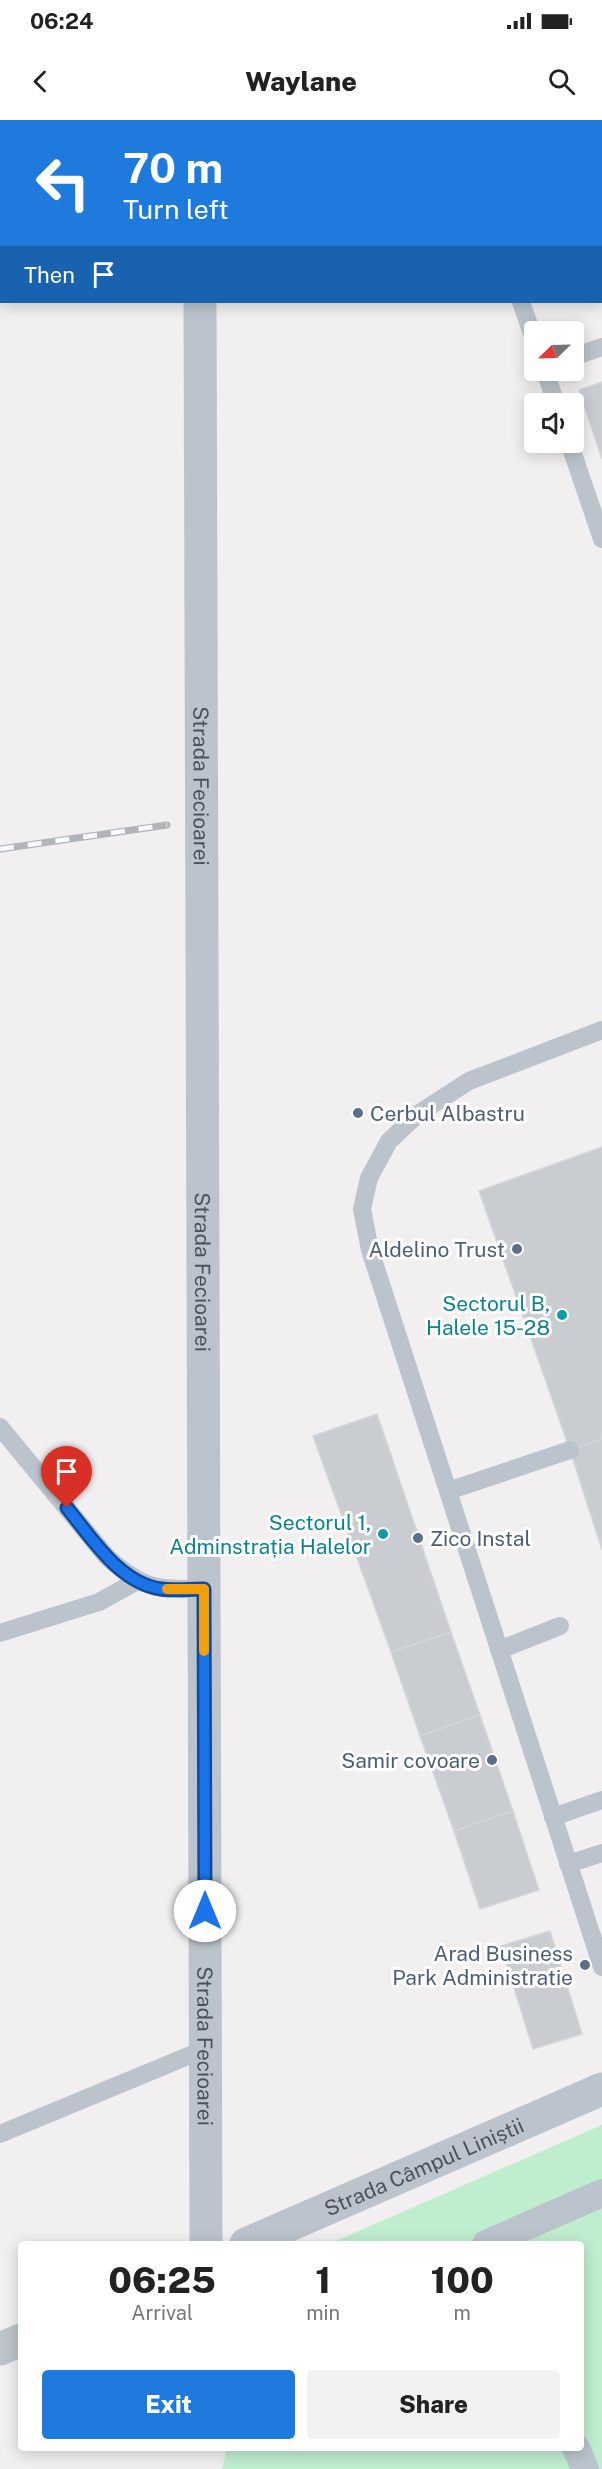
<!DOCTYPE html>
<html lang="en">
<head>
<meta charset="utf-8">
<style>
	:root { --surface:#fff; --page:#f2f2f2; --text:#222; --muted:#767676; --accent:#1e7bdd }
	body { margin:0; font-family:"Public Sans",sans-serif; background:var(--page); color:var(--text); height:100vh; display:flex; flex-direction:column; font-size:22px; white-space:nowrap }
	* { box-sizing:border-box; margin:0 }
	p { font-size:20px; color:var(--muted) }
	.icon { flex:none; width:33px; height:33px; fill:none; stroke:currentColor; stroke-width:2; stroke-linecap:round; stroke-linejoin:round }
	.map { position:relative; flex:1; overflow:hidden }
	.drawer { position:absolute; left:18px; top:2121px; width:566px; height:210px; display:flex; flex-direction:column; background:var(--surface); border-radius:6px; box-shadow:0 3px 15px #0003 }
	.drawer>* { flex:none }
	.hud { position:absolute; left:0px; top:0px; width:603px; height:183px; box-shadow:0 3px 15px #0003; background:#1e7bdd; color:#fff; overflow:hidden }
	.needle { width:39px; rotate:247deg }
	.buttons { position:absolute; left:524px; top:201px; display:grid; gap:12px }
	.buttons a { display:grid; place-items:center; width:60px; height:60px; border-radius:6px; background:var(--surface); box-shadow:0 3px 15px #0003; font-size:30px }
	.pin { position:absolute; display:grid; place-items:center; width:51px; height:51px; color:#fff; margin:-62px -26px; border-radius:50% 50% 50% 0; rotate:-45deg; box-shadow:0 0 6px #0007 }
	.pin .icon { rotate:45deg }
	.me { position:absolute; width:66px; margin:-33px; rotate:0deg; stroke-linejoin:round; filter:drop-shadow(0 0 4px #0008) }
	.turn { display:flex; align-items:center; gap:21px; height:126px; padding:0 24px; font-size:27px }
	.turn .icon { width:78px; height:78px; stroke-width:2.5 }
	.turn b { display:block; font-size:42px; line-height:51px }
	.then { display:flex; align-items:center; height:57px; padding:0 24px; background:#0003; gap:12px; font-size:22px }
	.eta { display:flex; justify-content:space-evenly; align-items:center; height:102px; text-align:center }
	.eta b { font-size:36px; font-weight:800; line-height:42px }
	.cta { display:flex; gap:12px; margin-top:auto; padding:12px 24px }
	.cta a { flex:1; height:69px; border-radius:6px; background:var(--accent); color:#fff; font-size:24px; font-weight:800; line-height:69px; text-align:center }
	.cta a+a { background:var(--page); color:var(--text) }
	.status { display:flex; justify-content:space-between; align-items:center; height:42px; padding:0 30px; background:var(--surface); direction:ltr }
	.status svg { height:16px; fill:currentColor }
	header { display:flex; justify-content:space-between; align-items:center; height:78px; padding:0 24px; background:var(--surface); font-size:27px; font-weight:800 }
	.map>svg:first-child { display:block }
	.green { fill:#bfeecf }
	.building { fill:#c9ccd1; stroke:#d3d6da; stroke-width:1.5 }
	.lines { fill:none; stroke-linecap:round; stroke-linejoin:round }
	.service { stroke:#bbc4cc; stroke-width:18 }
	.pedestrian { stroke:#bbc4cc; stroke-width:28 }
	.minor { stroke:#bbc4cc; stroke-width:33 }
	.tertiary { stroke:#bbc4cc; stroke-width:33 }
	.rail-casing { stroke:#b1b5b9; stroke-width:7 }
	.rail { stroke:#fff; stroke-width:4.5; stroke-dasharray:14; stroke-linecap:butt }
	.route-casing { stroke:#114b97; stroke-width:15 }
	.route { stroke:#1a73e8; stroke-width:10 }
	.slow { stroke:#f59e0b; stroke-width:10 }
	.service-dot { fill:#5c6f8a; stroke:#fff; stroke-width:2 }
	.culture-dot { fill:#0f9aa8; stroke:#fff; stroke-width:2 }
	.labels { text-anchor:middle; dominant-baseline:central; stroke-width:6; stroke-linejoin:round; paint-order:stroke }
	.street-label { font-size:21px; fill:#48535c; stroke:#fff }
	.service-label { font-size:21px; fill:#4e5e75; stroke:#fff; text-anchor:end }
	.culture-label { font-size:21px; fill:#0d838f; stroke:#fff; text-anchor:end }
</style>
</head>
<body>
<div class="status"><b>06:24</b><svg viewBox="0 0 49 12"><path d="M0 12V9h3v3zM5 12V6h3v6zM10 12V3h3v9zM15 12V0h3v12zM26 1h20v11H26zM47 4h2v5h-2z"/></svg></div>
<header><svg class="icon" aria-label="back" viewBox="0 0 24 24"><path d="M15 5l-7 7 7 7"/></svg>Waylane<svg class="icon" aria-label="search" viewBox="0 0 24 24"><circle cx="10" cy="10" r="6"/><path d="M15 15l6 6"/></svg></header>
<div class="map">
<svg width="602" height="2349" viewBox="0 0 602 2349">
	<rect width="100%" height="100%" fill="#f1efef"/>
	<polygon class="green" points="602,2005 602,2349 222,2349 227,2328 580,2328 580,2124 329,2124"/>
	<g class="building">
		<polygon points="479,0 602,0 602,163 602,2"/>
		<polygon points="602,262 602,339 579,270"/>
		<polygon points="602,1027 602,1319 570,1330 479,1071"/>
		<polygon points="377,1294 451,1512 391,1532 313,1316"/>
		<polygon points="602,1319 602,1430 570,1330"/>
		<polygon points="451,1512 480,1595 420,1616 391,1532"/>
		<polygon points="480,1595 513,1691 454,1711 420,1616"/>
		<polygon points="513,1691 539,1770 480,1789 454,1711"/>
		<polygon points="550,1811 582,1914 533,1929 501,1826"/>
	</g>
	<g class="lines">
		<g class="service">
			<polyline points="458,0 458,2"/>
			<polyline points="521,182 534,219"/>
			<polyline points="573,237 602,227"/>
			<polyline points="545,250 556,284"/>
			<polyline points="569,322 602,419"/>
			<polyline points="602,910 469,961 418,994 389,1021 369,1058 362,1089 370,1130 602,1847"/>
			<path d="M0,1307L107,1437C144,1470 156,1469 204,1469"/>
			<polyline points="448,1371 570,1330"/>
			<polyline points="0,1513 99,1482 137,1461"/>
			<polyline points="499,1530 560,1506"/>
			<polyline points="553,1697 602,1680"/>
			<polyline points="568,1744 602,1733"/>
			<polyline points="0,2014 205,1929"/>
		</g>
		<g class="pedestrian">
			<polyline points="486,2124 602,2073"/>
			<polyline points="576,2328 585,2349"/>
		</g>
		<g class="minor">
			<polyline points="200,0 200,2"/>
			<path id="s1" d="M200,182L206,2124"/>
		</g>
		<g class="tertiary">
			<path id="s2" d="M246,2124L602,1969"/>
			<polyline points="0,2229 21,2220"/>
		</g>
		<g class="rail-casing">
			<polyline id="rail" points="0,729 167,705"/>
		</g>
		<use href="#rail" class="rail"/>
	</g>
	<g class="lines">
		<g class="route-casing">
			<path id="route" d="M67,1388C92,1418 119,1463 161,1469C175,1471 190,1469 204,1469L205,1791"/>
		</g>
		<use href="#route" class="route"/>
		<polyline class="slow" points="167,1469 204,1469 204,1531"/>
	</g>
	<g class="service-dot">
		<circle cx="358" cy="993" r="6"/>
		<circle cx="517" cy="1129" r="6"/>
		<circle cx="418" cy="1418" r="6"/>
		<circle cx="492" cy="1640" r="6"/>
		<circle cx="585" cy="1845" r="6"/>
	</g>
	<g class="culture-dot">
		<circle cx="562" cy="1195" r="6"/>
		<circle cx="383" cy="1414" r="6"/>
	</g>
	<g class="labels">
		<g class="street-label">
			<text stroke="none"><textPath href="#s1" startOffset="484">Strada Fecioarei</textPath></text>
			<text stroke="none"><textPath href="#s1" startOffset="970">Strada Fecioarei</textPath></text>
			<text stroke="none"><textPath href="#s1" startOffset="1744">Strada Fecioarei</textPath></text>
			<text stroke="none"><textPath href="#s2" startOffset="194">Strada Câmpul Liniștii</textPath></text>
		</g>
		<g class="service-label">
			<text x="370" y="993" text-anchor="start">Cerbul Albastru</text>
			<text x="505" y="1129">Aldelino Trust</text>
			<text x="430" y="1418" text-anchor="start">Zico Instal</text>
			<text x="480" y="1640">Samir covoare</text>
			<text x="573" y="1833">Arad Business<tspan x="573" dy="24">Park Administratie</tspan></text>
		</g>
		<g class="culture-label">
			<text x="550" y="1183">Sectorul B,<tspan x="550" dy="24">Halele 15-28</tspan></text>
			<text x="371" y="1402">Sectorul 1,<tspan x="371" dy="24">Adminstrația Halelor</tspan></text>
		</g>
	</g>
</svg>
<div class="buttons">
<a><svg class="needle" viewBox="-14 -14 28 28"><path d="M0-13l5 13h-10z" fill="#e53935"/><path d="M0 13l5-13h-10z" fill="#767676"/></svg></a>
<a><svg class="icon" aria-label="sound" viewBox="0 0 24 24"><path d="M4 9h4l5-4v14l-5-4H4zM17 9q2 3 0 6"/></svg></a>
</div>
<div class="pin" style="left:67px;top:1388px;background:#d93025"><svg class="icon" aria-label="arrive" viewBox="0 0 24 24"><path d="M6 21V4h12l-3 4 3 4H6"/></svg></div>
<svg class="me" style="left:205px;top:1791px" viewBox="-20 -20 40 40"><circle r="19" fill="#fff"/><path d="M0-13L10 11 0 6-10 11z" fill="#1a73e8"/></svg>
<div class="hud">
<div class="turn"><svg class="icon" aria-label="left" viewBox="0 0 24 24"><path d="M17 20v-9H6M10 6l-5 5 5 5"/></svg><div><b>70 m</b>Turn left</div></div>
<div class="then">Then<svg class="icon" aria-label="arrive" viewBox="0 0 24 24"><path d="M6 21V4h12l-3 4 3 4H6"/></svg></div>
</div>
<section class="drawer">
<div class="eta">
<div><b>06:25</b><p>Arrival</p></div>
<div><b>1</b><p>min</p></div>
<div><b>100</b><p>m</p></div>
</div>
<div class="cta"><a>Exit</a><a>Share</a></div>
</section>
</div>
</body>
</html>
